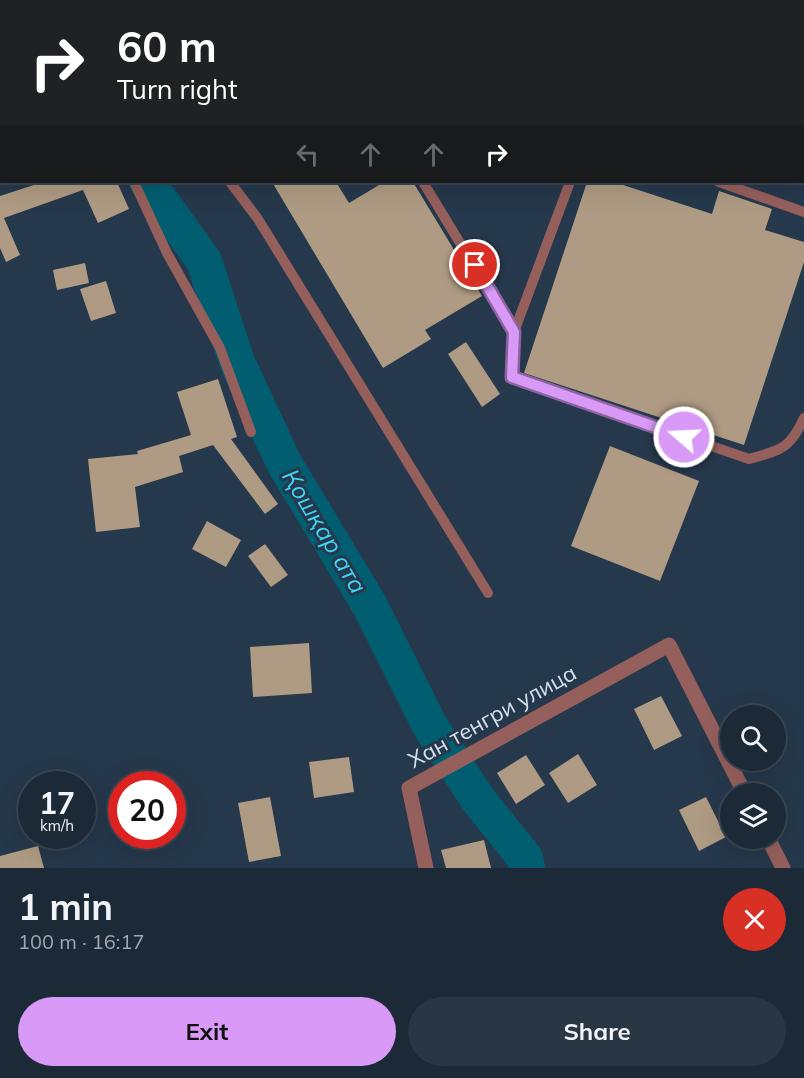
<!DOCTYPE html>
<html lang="en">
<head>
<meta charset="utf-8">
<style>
	:root { --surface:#1c2a38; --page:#293643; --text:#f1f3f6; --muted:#a0a7ae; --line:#3a4653; --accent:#d99af7 }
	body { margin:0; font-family:Mulish,sans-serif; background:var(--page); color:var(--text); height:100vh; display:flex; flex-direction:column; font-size:22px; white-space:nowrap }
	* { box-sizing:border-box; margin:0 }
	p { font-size:20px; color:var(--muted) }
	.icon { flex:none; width:33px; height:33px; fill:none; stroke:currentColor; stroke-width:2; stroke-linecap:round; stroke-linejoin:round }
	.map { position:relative; height:868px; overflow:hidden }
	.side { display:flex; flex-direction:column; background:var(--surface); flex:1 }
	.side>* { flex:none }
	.guide { position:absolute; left:0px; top:0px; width:804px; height:183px; box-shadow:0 6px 24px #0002,0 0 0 2px var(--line); background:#202124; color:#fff; overflow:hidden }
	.tools { position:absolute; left:720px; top:705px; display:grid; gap:12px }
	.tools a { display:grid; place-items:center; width:66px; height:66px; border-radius:50%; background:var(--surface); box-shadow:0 6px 24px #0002,0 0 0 2px var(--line); font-size:30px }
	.speed { position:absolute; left:18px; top:771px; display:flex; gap:12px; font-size:30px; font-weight:700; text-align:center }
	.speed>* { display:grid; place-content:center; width:78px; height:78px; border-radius:50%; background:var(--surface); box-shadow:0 6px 24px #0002,0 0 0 2px var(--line); line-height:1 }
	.speed small { font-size:15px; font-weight:400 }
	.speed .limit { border:9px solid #d22; background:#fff; color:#111 }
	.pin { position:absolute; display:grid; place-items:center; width:51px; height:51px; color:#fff; margin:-26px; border:3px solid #fff; border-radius:50%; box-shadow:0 2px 6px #0007 }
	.me { position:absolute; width:66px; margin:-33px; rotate:289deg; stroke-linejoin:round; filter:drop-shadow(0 0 4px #0008) }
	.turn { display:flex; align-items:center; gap:21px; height:126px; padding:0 18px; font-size:27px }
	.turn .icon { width:78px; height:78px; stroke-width:2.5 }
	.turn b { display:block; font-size:42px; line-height:51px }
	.lanes { display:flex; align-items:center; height:57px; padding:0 18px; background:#0003; justify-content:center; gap:30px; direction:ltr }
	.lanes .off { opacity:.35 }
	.round { display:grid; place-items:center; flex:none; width:63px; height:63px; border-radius:32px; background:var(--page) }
	.head { display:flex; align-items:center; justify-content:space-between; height:102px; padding:0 18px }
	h1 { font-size:36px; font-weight:700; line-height:45px }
	.action { display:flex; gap:12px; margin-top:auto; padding:12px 18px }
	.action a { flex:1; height:69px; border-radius:36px; background:var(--accent); color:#111; font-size:24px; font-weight:700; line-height:69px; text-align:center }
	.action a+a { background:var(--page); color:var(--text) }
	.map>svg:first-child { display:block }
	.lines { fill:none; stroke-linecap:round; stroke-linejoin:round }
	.river { stroke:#005e70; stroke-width:36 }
	.building { fill:#af9b83 }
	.service { stroke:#955f5c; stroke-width:10 }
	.minor { stroke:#955f5c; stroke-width:15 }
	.primary { stroke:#f1837e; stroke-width:15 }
	.route-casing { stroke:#8d64a1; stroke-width:15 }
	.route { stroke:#d99af7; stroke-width:10 }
	.labels { text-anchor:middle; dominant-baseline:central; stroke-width:6; stroke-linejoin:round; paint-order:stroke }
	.street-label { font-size:22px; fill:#d6e1ed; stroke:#26384b }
	.water-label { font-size:24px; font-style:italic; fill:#3fd5f7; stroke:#26384b }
</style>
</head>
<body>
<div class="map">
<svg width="804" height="868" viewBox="0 0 804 868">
	<rect width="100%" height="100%" fill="#26384b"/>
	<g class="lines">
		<g class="river">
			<polyline points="64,0 64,2"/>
			<polyline points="147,182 204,261 237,362 284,463 370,606 430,726 477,798 525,858 527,868"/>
		</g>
	</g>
	<g class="building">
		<polygon points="43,182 117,182 129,209 98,223 83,190 4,218 20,255 6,262 0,248 0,196"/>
		<polygon points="272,182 336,182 349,203 384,182 413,182 482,296 425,330 431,339 383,368"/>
		<polygon points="587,182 614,182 712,214 719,191 772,209 765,230 804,242 804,262 744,445 524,373"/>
		<polygon points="85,263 89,283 57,290 53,270"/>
		<polygon points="106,281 116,313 91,321 80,289"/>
		<polygon points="466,342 500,394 482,407 448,354"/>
		<polygon points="218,379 237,437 231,439 278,504 265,514 213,445 179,456 183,472 135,487 140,527 96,532 88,459 138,454 137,451 191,435 177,392"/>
		<polygon points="610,446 699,481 660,581 571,546"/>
		<polygon points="207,521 241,540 226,567 192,549"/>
		<polygon points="265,544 288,575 271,587 248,556"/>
		<polygon points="309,643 312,693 253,697 250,647"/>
		<polygon points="661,696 682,736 654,750 634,709"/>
		<polygon points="578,754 597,785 568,803 549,773"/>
		<polygon points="526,755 545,785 516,804 497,773"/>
		<polygon points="349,757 354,792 314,798 309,762"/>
		<polygon points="270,797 281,856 249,862 238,803"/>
		<polygon points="706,797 726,837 699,851 679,810"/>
		<polygon points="484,840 491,868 446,868 441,850"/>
		<polygon points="38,846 44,868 0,868 0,856"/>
	</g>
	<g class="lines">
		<g class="service">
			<polyline points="13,0 14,2"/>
			<polyline points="140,0 141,2"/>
			<polyline points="231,2 235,0"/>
			<polyline points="134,182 167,253 220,348 251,432"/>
			<polyline points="230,182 258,219 488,593"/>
			<polyline points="423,182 514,332"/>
			<path d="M570,182L514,332L512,377L749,459C781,450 790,449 804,418"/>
			<polyline points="719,182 804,212"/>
		</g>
		<g class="minor">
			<polyline points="768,838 783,868"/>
			<polyline points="426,868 409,788 669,645 745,794"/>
		</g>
		<g class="primary">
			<polyline points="487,0 491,2"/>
			<polyline points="557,0 560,2"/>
			<polyline points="802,98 804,99"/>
			<polyline points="802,127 804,128"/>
		</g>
	</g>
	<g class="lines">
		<g class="route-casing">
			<polyline id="route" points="475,265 514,332 512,377 684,437"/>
		</g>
		<use href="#route" class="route"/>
	</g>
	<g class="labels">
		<g class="street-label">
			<text transform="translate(492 716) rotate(-29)">Хан тенгри улица</text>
		</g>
		<g class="water-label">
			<text transform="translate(325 531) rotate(59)">Қошқар ата</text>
		</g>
	</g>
</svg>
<div class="tools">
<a><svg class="icon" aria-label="search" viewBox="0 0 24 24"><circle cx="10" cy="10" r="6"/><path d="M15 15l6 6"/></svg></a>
<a><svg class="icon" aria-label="layers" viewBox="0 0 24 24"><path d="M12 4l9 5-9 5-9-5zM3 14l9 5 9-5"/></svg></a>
</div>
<div class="speed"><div>17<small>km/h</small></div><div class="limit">20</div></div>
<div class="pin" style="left:475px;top:265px;background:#d93025"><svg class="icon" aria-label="arrive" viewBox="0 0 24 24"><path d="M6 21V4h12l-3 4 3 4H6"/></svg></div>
<svg class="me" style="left:684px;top:437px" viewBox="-20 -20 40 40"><circle r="17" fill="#d99af7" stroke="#fff" stroke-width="3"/><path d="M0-11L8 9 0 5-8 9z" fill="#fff"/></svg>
<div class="guide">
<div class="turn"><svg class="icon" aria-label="right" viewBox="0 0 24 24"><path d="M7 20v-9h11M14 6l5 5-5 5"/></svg><div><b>60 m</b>Turn right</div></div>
<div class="lanes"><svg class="icon off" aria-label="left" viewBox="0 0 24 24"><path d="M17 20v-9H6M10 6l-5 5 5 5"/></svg><svg class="icon off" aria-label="ahead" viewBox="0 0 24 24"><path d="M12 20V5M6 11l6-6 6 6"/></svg><svg class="icon off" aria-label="ahead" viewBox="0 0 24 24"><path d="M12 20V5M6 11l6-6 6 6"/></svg><svg class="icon" aria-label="right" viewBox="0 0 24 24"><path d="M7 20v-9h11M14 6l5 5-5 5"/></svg></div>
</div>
</div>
<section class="side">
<div class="head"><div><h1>1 min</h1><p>100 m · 16:17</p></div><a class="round" style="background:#d93025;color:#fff"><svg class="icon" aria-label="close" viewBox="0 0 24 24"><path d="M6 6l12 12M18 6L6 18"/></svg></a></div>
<div class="action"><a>Exit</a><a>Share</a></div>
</section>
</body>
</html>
